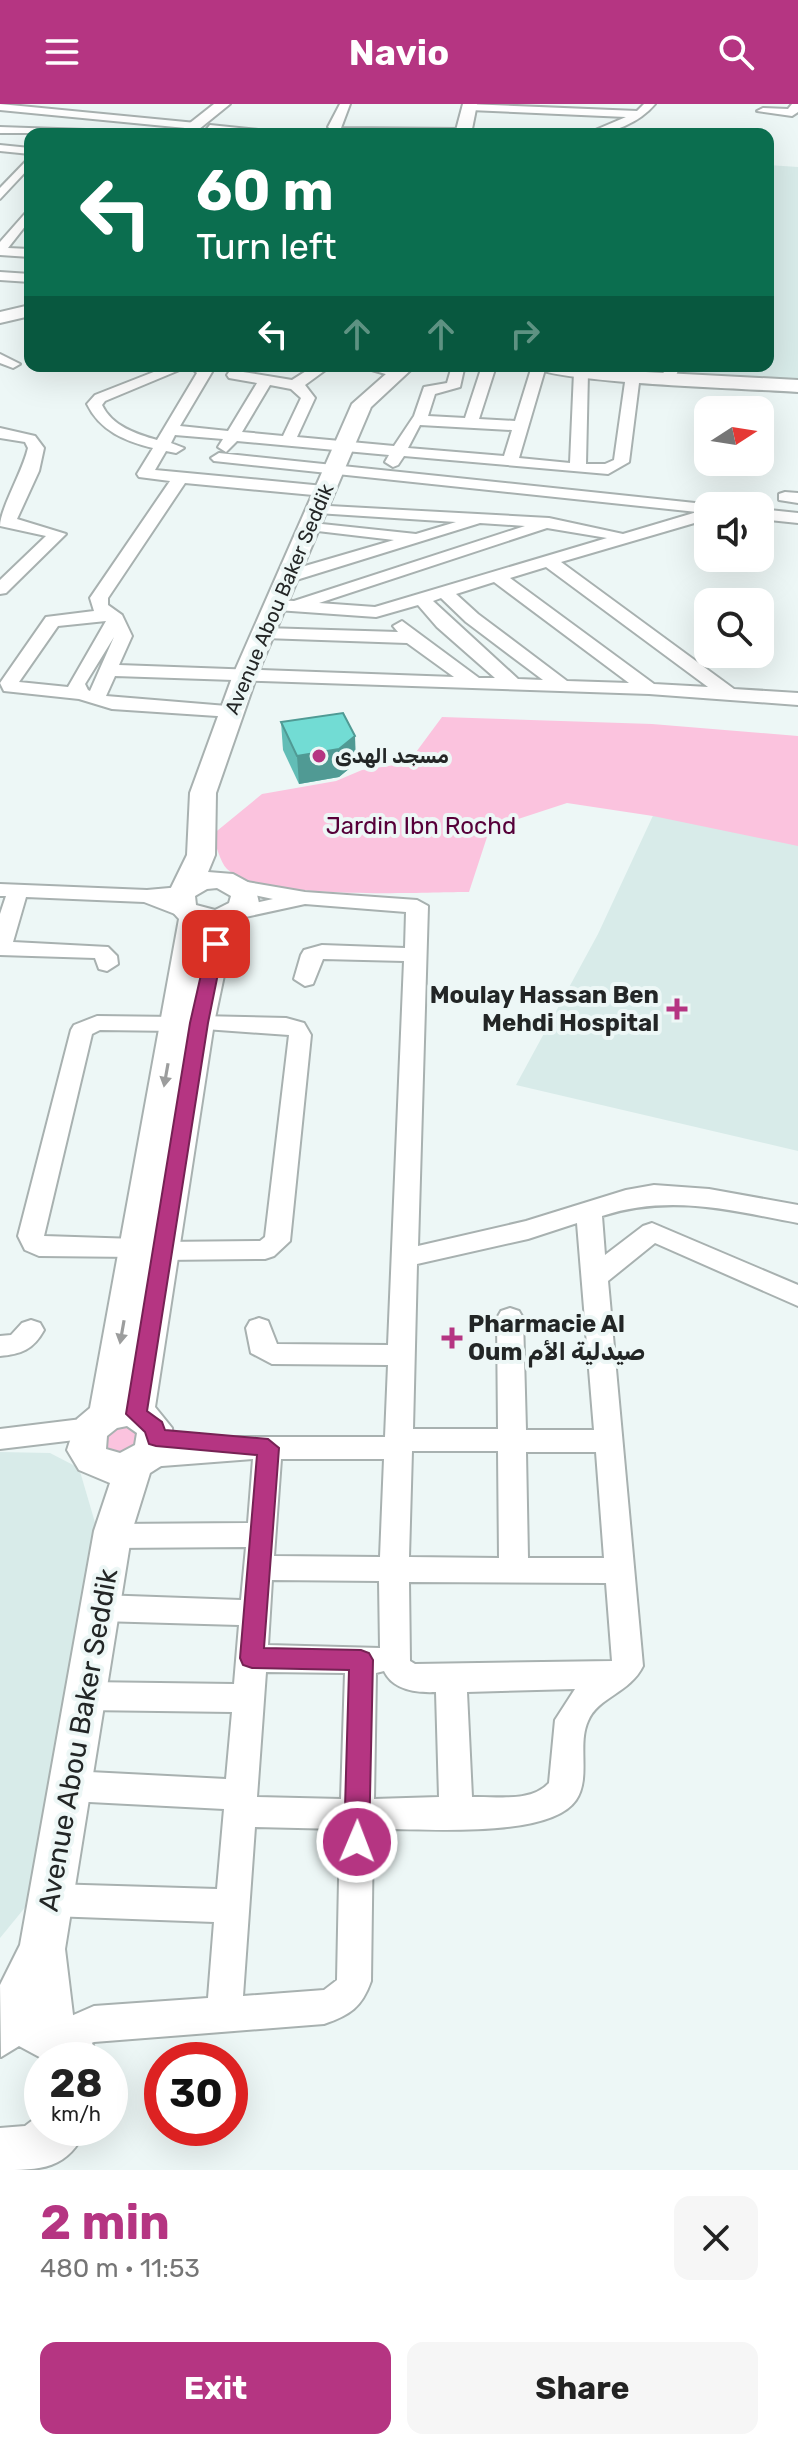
<!DOCTYPE html>
<html lang="en">
<head>
<meta charset="utf-8">
<style>
	:root { --surface:#fff; --page:#f6f6f6; --text:#222; --muted:#767676; --accent:#b53582 }
	body { margin:0; font-family:Rubik,"Noto Naskh Arabic",sans-serif; background:var(--page); color:var(--text); height:100vh; display:flex; flex-direction:column; font-size:30px; white-space:nowrap }
	* { box-sizing:border-box; margin:0 }
	p { font-size:26px; color:var(--muted) }
	.icon { flex:none; width:44px; height:44px; fill:none; stroke:currentColor; stroke-width:2; stroke-linecap:round; stroke-linejoin:round }
	.map { position:relative; height:2066px; overflow:hidden }
	.details { display:flex; flex-direction:column; background:var(--surface); flex:1 }
	.details>* { flex:none }
	.hud { position:absolute; left:24px; top:24px; width:750px; height:244px; border-radius:16px; box-shadow:0 8px 32px #0002; background:#0b6e4f; color:#fff; overflow:hidden }
	.needle { width:52px; rotate:78deg }
	.controls { position:absolute; left:694px; top:292px; display:grid; gap:16px }
	.controls a { display:grid; place-items:center; width:80px; height:80px; border-radius:16px; background:var(--surface); box-shadow:0 8px 32px #0002; font-size:40px }
	.speed { position:absolute; left:24px; top:1938px; display:flex; gap:16px; font-size:40px; font-weight:700; text-align:center }
	.speed>* { display:grid; place-content:center; width:104px; height:104px; border-radius:50%; background:var(--surface); box-shadow:0 8px 32px #0002; line-height:1 }
	.speed small { font-size:20px; font-weight:400 }
	.speed .limit { border:12px solid #d22; background:#fff; color:#111 }
	.pin { position:absolute; display:grid; place-items:center; width:68px; height:68px; color:#fff; margin:-34px; border-radius:16px; box-shadow:0 4px 12px #0006 }
	.me { position:absolute; width:88px; margin:-44px; rotate:1deg; stroke-linejoin:round; filter:drop-shadow(0 0 6px #0008) }
	.turn { display:flex; align-items:center; gap:28px; height:168px; padding:0 40px; font-size:36px }
	.turn .icon { width:104px; height:104px; stroke-width:2.5 }
	.turn b { display:block; font-size:56px; line-height:68px }
	.lanes { display:flex; align-items:center; height:76px; padding:0 40px; background:#0003; justify-content:center; gap:40px; direction:ltr }
	.lanes .off { opacity:.35 }
	.round { display:grid; place-items:center; flex:none; width:84px; height:84px; border-radius:16px; background:var(--page) }
	.head { display:flex; align-items:center; justify-content:space-between; height:136px; padding:0 40px }
	h1 { font-size:48px; font-weight:700; line-height:60px; color:var(--accent) }
	.primary-button { display:flex; gap:16px; margin-top:auto; padding:16px 40px }
	.primary-button a { flex:1; height:92px; border-radius:16px; background:var(--accent); color:#fff; font-size:32px; font-weight:700; line-height:92px; text-align:center }
	.primary-button a+a { background:var(--page); color:var(--text) }
	header { display:flex; justify-content:space-between; align-items:center; height:104px; padding:0 40px; background:var(--accent); color:#fff; font-size:36px; font-weight:700 }
	.map>svg:first-child { display:block }
	.built { fill:#d8ebe9 }
	.green { fill:#fbc3de }
	.lines { fill:none; stroke-linecap:round; stroke-linejoin:round }
	.minor-casing { stroke:#a8b1b0; stroke-width:4 }
	.major-casing { stroke:#a8b1b0; stroke-width:4 }
	.minor { fill:#fff; fill-rule:evenodd }
	.major { fill:#fff; fill-rule:evenodd }
	.wall { fill:#62bdb6 }
	.shaded-wall { fill:#509a94 }
	.building { fill:#72dcd4; stroke:#509a94; stroke-width:2 }
	.oneway { fill:#9c9d9d }
	.route { fill:#b53582; stroke:#762254; stroke-width:2 }
	.poi-dot { fill:#b53582; stroke:#edf7f6; stroke-width:3 }
	.labels { text-anchor:middle; dominant-baseline:central; stroke-width:8; stroke-linejoin:round; paint-order:stroke }
	.far-street-label { font-size:20px; fill:#232626; stroke:#edf7f6 }
	.far-poi-label { font-size:20px; font-weight:bold; fill:#232626; stroke:#edf7f6; text-anchor:start }
	.park-label { font-size:24px; fill:#560039; stroke:#edf7f6 }
	.poi-label { font-size:24px; font-weight:bold; fill:#232626; stroke:#edf7f6; text-anchor:end }
	.near-street-label { font-size:28px; fill:#232626; stroke:#edf7f6 }
</style>
</head>
<body>
<header><svg class="icon" aria-label="menu" viewBox="0 0 24 24"><path d="M4 6h16M4 12h16M4 18h16"/></svg>Navio<svg class="icon" aria-label="search" viewBox="0 0 24 24"><circle cx="10" cy="10" r="6"/><path d="M15 15l6 6"/></svg></header>
<div class="map">
<svg width="798" height="2066" viewBox="0 0 798 2066">
	<rect width="100%" height="100%" fill="#edf7f6"/>
	<g class="built">
		<polygon points="768,61 798,63 798,278 680,269 681,262 768,262"/>
		<polygon points="657,703 798,731 798,1047 516,981 598,830"/>
		<polygon points="0,1348 50,1349 79,1364 96,1422 27,1801 0,1834"/>
	</g>
	<g class="green">
		<path d="M442,613L652,620L798,632V742L653,712L567,699L509,718L488,730L469,788C420,788 261,797 227,765C220,758 216,740 212,731L262,690L336,677L362,666L408,659Z"/>
		<polygon points="128,1320 138,1323 135,1351 107,1349 104,1333 110,1326"/>
	</g>
	<g class="lines">
		<g class="minor-casing">
			<g id="minor">
				<polygon points="0,0 196,19 202,22 196,25 0,6"/>
				<polygon points="340,0 350,0 341,24 464,25 470,28 336,30 328,23"/>
				<path d="M469,0L637,7L644,0H655C639,19 612,30 586,30L626,13L470,6L465,3Z"/>
				<polygon points="792,0 798,0 798,8 792,12 757,7 763,4 788,5"/>
				<polygon points="210,21 267,27 273,30 206,26"/>
				<polygon points="0,23 86,26 92,29 0,29"/>
				<polygon points="0,41 30,44 30,50 0,47"/>
				<polygon points="30,53 30,63 0,95 0,84"/>
				<polygon points="30,104 30,116 8,144 30,145 30,153 0,151 0,138"/>
				<polygon points="0,168 30,170 30,178 0,176"/>
				<polygon points="0,250 20,260 13,264 0,259"/>
				<path d="M169,262H189L105,297L102,301C112,322 136,330 157,336L197,269L190,262H206L212,268L180,322L228,327L257,279L229,274L227,271L233,262H247L243,268L292,276L314,262H331L305,281L315,294L297,333L394,342L414,312L424,283L447,279L452,262L464,265L460,283L435,290L428,312L465,314L482,262H496L479,315L515,317L532,262H546L519,354L570,359L574,268L581,264L588,268L586,360H605L614,356L626,271L633,267L640,271L629,358L608,370L404,352L398,361L393,363L385,358L389,351L237,337L226,348L218,343L223,335L175,331L171,339L184,344L176,349L166,347L155,366L324,382L332,387L324,392L185,379L108,494V501L122,511L132,532L119,561L454,573L407,539L264,534L255,529L264,524L398,528L393,522L402,517L479,574H495L437,523L418,501L376,513L277,506L268,501L277,496L294,497L525,422L480,419L293,477H281V469L394,436L309,426L301,421L303,418L416,430L456,418L317,409L311,407V401L549,414L623,430L697,408L214,357L211,354L219,349L714,401L708,402V415L561,458L734,585L798,589V601L649,590L115,572L106,592L239,603L241,607L232,613L112,605L79,595L4,587L0,579L46,513L94,507L90,494L170,377L139,373L137,370L153,344C125,337 100,327 87,300L95,291ZM270,281L291,285L301,294L283,332L242,328ZM420,321L512,326L504,352L408,344ZM547,424L607,434L375,503L319,499ZM546,463L708,583L654,580L510,474ZM494,478L629,579L567,577L478,510L456,490ZM441,494L466,518L543,576L518,575L433,497ZM106,517L68,583L19,578L58,522ZM114,533L90,587L88,586L85,580Z"/>
				<polygon points="358,262 384,262 403,269 396,273"/>
				<polygon points="666,262 680,262 674,276 662,273"/>
				<path d="M0,324L35,332L44,344L39,367L17,415L66,430L6,489L0,490V476L46,432L0,422C0,405 23,367 28,344L25,338L0,334Z"/>
				<polygon points="785,388 798,389 798,399 779,396 779,390"/>
				<polygon points="760,405 798,409 798,419 760,415"/>
				<path d="M241,777L305,788L417,796L428,802L418,1142L526,1117L626,1086L654,1081L709,1085L798,1101V1119C729,1106 670,1090 602,1112L605,1151L643,1122L652,1119L798,1181V1202L655,1139L608,1177L643,1562C630,1589 598,1593 588,1617C577,1641 591,1674 576,1696C549,1736 419,1724 373,1725L371,1877C362,1903 350,1911 324,1920L94,1938L86,1941L78,1954H52L47,1941L62,1916L94,1902L208,1894L214,1818L51,1812L39,1807L34,1796L39,1785L51,1780L217,1785L224,1705L70,1697L59,1692L54,1682L59,1672L70,1667L226,1675L232,1608L85,1606L74,1602L69,1592L74,1582L85,1578L234,1580L239,1521L100,1517L89,1513L85,1504L89,1495L100,1491L241,1496L246,1443L112,1444L102,1440L97,1432L102,1424L112,1420L248,1419L253,1355L149,1363L139,1360L135,1352L139,1344L238,1333H385L388,1261L272,1260L251,1249L246,1224L250,1217L259,1214L268,1217L277,1240L388,1241L404,857L323,855L313,880L305,882L294,875L301,851L304,846L322,841L405,844L406,808L305,800L236,815L225,809L229,805L273,795L234,787L231,783L234,779ZM577,1119L594,1326H526L523,1214L519,1207L510,1204L501,1207L497,1214L498,1325H413L417,1160L528,1135ZM412,1347H498L499,1454L409,1453ZM526,1348H596L604,1454H528ZM281,1355H384L380,1453L274,1452ZM272,1476L379,1477L380,1544L268,1541ZM409,1478L606,1479L612,1557L415,1560L410,1557ZM384,1567C393,1586 417,1589 436,1588L439,1693L374,1695L376,1569ZM266,1568L345,1569L341,1695L257,1693ZM575,1585L555,1616L549,1679C531,1699 496,1692 472,1693L467,1588ZM255,1723L340,1725L337,1876L324,1886L243,1892Z"/>
				<polygon points="0,780 147,786 192,782 195,786 192,790 171,794 199,809 188,815 144,798 26,793 13,838 108,843 117,852 118,860 107,867 99,865 95,854 0,851 0,810 6,792 0,792"/>
				<polygon points="97,912 176,913 187,920 176,927 100,926 92,930 44,1132 136,1135 145,1138 149,1144 145,1150 136,1153 39,1152 25,1146 18,1132 71,926 74,921"/>
				<polygon points="199,912 286,914 304,919 311,931 290,1137 274,1152 265,1155 162,1156 153,1154 149,1147 153,1140 162,1138 260,1137 265,1133 289,931 191,924 188,919 191,914"/>
				<path d="M31,1216L40,1219L44,1226C33,1246 21,1250 0,1252V1232L11,1231L22,1219Z"/>
				<polygon points="90,1314 100,1317 104,1325 100,1333 0,1345 0,1325"/>
			</g>
		</g>
		<g class="major-casing">
			<g id="major">
				<polygon points="214,0 230,0 193,30 176,30"/>
				<polygon points="463,0 477,0 471,30 455,30"/>
				<polygon points="30,201 30,212 0,219 0,208"/>
				<path d="M395,262H415L371,303L257,571L216,689L215,751L208,768L233,770L255,782L259,799L249,811L235,819L214,919L155,1303L172,1324L174,1343L161,1362L150,1369L132,1427L65,1845L74,1919L92,1939L99,1956H45L19,1942L1,1953L0,1881L20,1841L94,1427L110,1379L79,1366L67,1346L77,1315L90,1304L179,815L169,804L167,792L187,751L190,689L233,571L352,300ZM217,784L231,792L229,799L215,806L196,801L195,792L207,785ZM127,1322L137,1329L135,1341L120,1349L106,1345L107,1332L117,1324Z"/>
				<path d="M532,262L798,276V288C760,285 548,279 532,262Z"/>
				<path d="M42,2009V2024H86C69,2066 40,2066 0,2066V2024L25,2022Z"/>
			</g>
		</g>
		<use href="#minor" class="minor"/>
		<use href="#major" class="major"/>
	</g>
	<polygon class="wall" points="281,618 356,659 339,673 299,680 283,646"/>
	<polygon class="shaded-wall" points="355,632 356,659 339,673 299,680 297,652"/>
	<polygon class="building" points="343,609 355,632 339,645 297,652 281,618"/>
	<defs><path id="oneway-solid" d="M-6-.8H1V-3.2L6.5 0L1 3.2V.8H-6Z" transform="scale(2)"/></defs>
	<g class="oneway">
		<use href="#oneway-solid" transform="translate(166 971) rotate(100)"/>
		<use href="#oneway-solid" transform="translate(122 1228) rotate(100)"/>
	</g>
	<polygon class="route" points="216,835 224,840 208,919 147,1307 162,1318 165,1326 268,1335 279,1344 264,1544 361,1546 369,1549 373,1556 369,1738 366,1746 357,1749 348,1746 344,1738 349,1566 252,1564 243,1561 240,1554 257,1351 156,1342 149,1340 145,1328 126,1310 190,919 208,840"/>
	<g class="poi-dot">
		<circle cx="319" cy="652" r="8"/>
		<path d="M673 893h8v8h8v8h-8v8h-8v-8h-8v-8h8z"/>
		<path d="M448 1222h8v8h8v8h-8v8h-8v-8h-8v-8h8z"/>
	</g>
	<g class="labels">
		<g class="far-street-label">
			<text transform="translate(279 495) rotate(-67)">Avenue Abou Baker Seddik</text>
		</g>
		<g class="far-poi-label">
			<text x="335" y="652">مسجد الهدى</text>
		</g>
		<g class="park-label">
			<text x="421" y="722">Jardin Ibn Rochd</text>
		</g>
		<g class="poi-label">
			<text x="659" y="891">Moulay Hassan Ben<tspan x="659" dy="28">Mehdi Hospital</tspan></text>
			<text x="468" y="1220" text-anchor="start">Pharmacie Al<tspan x="468" dy="28">Oum صيدلية الأم</tspan></text>
		</g>
		<g class="near-street-label">
			<text transform="translate(78 1636) rotate(-80)">Avenue Abou Baker Seddik</text>
		</g>
	</g>
</svg>
<div class="controls">
<a><svg class="needle" viewBox="-14 -14 28 28"><path d="M0-13l5 13h-10z" fill="#e53935"/><path d="M0 13l5-13h-10z" fill="#767676"/></svg></a>
<a><svg class="icon" aria-label="sound" viewBox="0 0 24 24"><path d="M4 9h4l5-4v14l-5-4H4zM17 9q2 3 0 6"/></svg></a>
<a><svg class="icon" aria-label="search" viewBox="0 0 24 24"><circle cx="10" cy="10" r="6"/><path d="M15 15l6 6"/></svg></a>
</div>
<div class="speed"><div>28<small>km/h</small></div><div class="limit">30</div></div>
<div class="pin" style="left:216px;top:840px;background:#d93025"><svg class="icon" aria-label="arrive" viewBox="0 0 24 24"><path d="M6 21V4h12l-3 4 3 4H6"/></svg></div>
<svg class="me" style="left:357px;top:1738px" viewBox="-20 -20 40 40"><circle r="17" fill="#b53582" stroke="#fff" stroke-width="3"/><path d="M0-11L8 9 0 5-8 9z" fill="#fff"/></svg>
<div class="hud">
<div class="turn"><svg class="icon" aria-label="left" viewBox="0 0 24 24"><path d="M17 20v-9H6M10 6l-5 5 5 5"/></svg><div><b>60 m</b>Turn left</div></div>
<div class="lanes"><svg class="icon" aria-label="left" viewBox="0 0 24 24"><path d="M17 20v-9H6M10 6l-5 5 5 5"/></svg><svg class="icon off" aria-label="ahead" viewBox="0 0 24 24"><path d="M12 20V5M6 11l6-6 6 6"/></svg><svg class="icon off" aria-label="ahead" viewBox="0 0 24 24"><path d="M12 20V5M6 11l6-6 6 6"/></svg><svg class="icon off" aria-label="right" viewBox="0 0 24 24"><path d="M7 20v-9h11M14 6l5 5-5 5"/></svg></div>
</div>
</div>
<section class="details">
<div class="head"><div><h1>2 min</h1><p>480 m · 11:53</p></div><a class="round"><svg class="icon" aria-label="close" viewBox="0 0 24 24"><path d="M6 6l12 12M18 6L6 18"/></svg></a></div>
<div class="primary-button"><a>Exit</a><a>Share</a></div>
</section>
</body>
</html>
